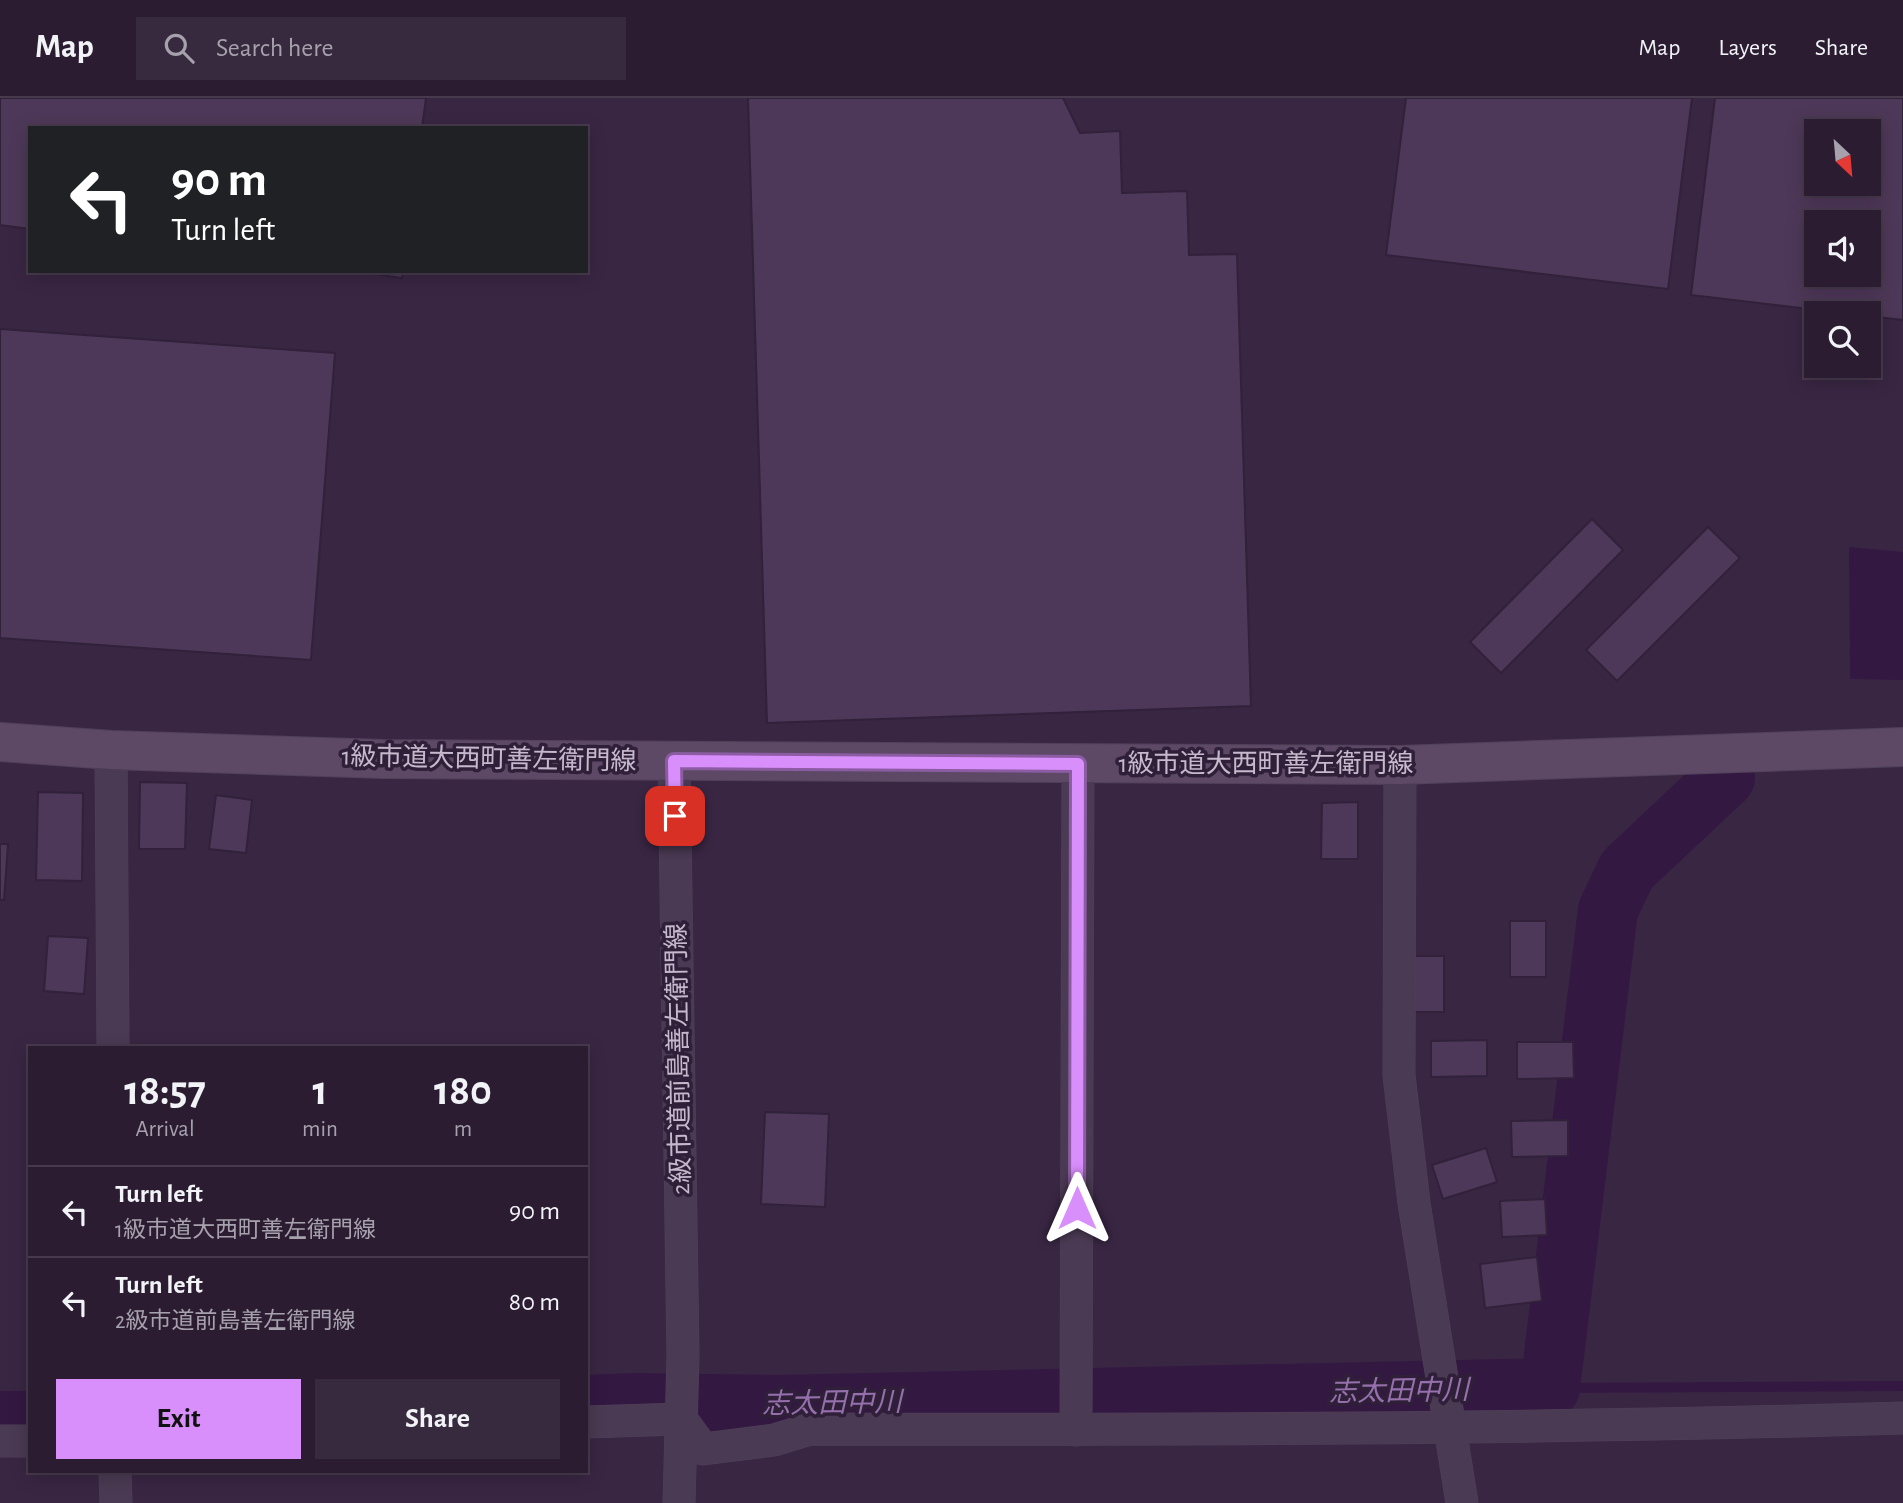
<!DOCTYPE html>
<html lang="en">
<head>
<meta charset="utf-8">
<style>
	:root { --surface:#2b1c32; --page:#37293e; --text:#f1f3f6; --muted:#a6a1ac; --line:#473a4d; --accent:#d88efb }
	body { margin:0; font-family:"Alegreya Sans","Noto Sans JP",sans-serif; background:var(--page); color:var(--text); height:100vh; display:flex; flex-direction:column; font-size:26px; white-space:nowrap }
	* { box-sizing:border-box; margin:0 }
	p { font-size:23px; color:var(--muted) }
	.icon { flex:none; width:38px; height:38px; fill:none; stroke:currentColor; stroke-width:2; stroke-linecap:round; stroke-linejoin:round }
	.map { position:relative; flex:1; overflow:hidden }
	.side { position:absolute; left:28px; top:948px; width:560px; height:427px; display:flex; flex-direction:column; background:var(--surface); border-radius:0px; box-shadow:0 4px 18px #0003,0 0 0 2px var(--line) }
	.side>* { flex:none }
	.banner { position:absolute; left:28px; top:28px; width:560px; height:147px; border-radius:0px; box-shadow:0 4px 18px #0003,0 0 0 2px var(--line); background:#202124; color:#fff; overflow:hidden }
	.needle { width:46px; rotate:154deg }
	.buttons { position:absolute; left:1804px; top:21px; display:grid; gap:14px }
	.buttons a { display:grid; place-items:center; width:77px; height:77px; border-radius:0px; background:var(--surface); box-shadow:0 4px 18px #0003,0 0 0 2px var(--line); font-size:35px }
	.pin { position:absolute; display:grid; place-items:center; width:60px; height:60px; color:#fff; margin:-30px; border-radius:14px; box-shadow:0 4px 10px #0006 }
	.me { position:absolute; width:77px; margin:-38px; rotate:0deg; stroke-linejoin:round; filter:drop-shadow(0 0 5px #0008) }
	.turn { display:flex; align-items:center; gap:24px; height:147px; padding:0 28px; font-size:32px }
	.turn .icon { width:91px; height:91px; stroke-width:2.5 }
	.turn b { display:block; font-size:49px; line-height:60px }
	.eta { display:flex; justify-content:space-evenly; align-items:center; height:119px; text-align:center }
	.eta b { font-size:42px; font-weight:600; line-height:49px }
	.button { display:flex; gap:14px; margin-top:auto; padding:14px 28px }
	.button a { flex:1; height:80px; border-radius:0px; background:var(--accent); color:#111; font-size:28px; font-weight:600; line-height:80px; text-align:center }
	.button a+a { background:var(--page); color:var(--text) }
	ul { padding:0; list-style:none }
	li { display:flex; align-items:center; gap:21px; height:91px; padding:0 28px; border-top:2px solid var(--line) }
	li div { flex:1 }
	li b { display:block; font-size:26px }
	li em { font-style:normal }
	header { display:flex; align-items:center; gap:42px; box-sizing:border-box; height:98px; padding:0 35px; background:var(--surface); border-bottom:2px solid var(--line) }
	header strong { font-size:33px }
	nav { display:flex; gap:38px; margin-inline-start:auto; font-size:24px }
	.search { width:490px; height:63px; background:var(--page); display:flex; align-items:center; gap:18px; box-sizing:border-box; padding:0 24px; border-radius:0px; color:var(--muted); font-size:26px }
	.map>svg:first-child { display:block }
	.water { fill:#331842 }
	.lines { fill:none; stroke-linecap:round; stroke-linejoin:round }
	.stream { stroke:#331842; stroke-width:10 }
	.river { stroke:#331842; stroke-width:60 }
	.building { fill:#4e3859; stroke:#31213a; stroke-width:2; fill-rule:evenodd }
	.street-casing { stroke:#504159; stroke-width:33 }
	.secondary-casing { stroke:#504159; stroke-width:40 }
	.street { stroke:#4a3a53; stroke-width:32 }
	.secondary { stroke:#5d4866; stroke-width:38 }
	.route-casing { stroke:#8c5ca3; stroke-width:18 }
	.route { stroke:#d88efb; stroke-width:12 }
	.labels { text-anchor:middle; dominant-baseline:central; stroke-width:7; stroke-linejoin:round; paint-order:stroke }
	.street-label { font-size:26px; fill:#c6b8cd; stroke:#2f1f38 }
	.water-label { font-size:28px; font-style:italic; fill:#9670ac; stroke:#2f1f38 }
</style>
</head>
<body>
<header>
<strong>Map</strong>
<div class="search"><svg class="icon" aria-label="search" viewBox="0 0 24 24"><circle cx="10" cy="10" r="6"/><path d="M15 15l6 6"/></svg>Search here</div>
<nav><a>Map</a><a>Layers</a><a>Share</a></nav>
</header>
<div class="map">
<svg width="1903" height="1405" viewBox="0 0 1903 1405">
	<rect width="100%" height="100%" fill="#392643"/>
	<polygon class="water" points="1849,449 1903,454 1903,582 1850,581"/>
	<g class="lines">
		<polyline class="stream" points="1550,1290 1903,1288"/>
		<g class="river">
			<polyline points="586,1307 637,1305 776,1307 1550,1290 1608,812 1627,772 1725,680"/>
			<polyline points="0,1323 30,1323"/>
		</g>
	</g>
	<g class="building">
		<polygon points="0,0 426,0 422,30 30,30 30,131 0,127"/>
		<polygon points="748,0 1063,0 1080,35 1120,33 1122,95 1187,93 1189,157 1237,156 1251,608 767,625"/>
		<polygon points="1406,0 1692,0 1668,191 1386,157"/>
		<path d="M1715,0H1903V222L1869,218V215H1842L1691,197ZM1816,33H1869V86H1816ZM1816,124H1869V177H1816Z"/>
		<polygon points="353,173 403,173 402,180"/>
		<polygon points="0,231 335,255 311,562 0,540"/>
		<polygon points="1592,421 1623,452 1501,575 1470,544"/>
		<polygon points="1708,429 1740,460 1617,583 1586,552"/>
		<polygon points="140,684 187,685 185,751 139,751"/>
		<polygon points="38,694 83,695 82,783 36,782"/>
		<polygon points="216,697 252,702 246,755 209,751"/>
		<polygon points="1358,704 1358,761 1321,761 1322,705"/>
		<polygon points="0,746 8,746 4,802 0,802"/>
		<rect x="1510" y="823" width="36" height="56"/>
		<polygon points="48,838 88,840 84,896 44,893"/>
		<rect x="1407" y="858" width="37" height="56"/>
		<polygon points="1487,942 1487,978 1431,979 1431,943"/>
		<polygon points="1517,944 1573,944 1574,980 1517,981"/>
		<polygon points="765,1014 829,1016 825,1109 761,1106"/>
		<polygon points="1568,1022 1568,1058 1512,1059 1511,1023"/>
		<polygon points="1486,1050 1497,1084 1443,1101 1432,1067"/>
		<polygon points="1545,1101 1547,1137 1502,1139 1500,1103"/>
		<polygon points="1537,1159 1542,1203 1485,1210 1480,1166"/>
	</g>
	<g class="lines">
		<g class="street-casing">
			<g id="street">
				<polyline points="111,652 113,950"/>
				<polyline points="674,663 683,1258 679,1405"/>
				<polyline points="1400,667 1399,977 1414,1105 1462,1405"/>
				<path d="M586,1324L681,1321L703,1351L774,1342L810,1331C1174,1332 1539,1331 1903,1320"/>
				<polyline points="1076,1332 1078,665"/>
				<polyline points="0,1343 30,1343"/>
				<polyline points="115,1374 116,1405"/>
			</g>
		</g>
		<g class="secondary-casing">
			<polyline id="secondary" points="0,644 111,652 383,661 1400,667 1903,649"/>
		</g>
		<use href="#street" class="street"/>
		<use href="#secondary" class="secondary"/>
	</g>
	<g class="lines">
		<g class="route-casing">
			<polyline id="route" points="675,718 674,663 1078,666 1077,1110"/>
		</g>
		<use href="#route" class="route"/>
	</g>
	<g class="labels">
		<g class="street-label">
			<text transform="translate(489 661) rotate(1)">1級市道大西町善左衛門線</text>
			<text x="1266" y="666">1級市道大西町善左衛門線</text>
			<text transform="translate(679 961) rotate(-91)">2級市道前島善左衛門線</text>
		</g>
		<g class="water-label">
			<text transform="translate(1399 1294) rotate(-1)">志太田中川</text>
			<text transform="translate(832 1306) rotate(-1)">志太田中川</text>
		</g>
	</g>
</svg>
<div class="buttons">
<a><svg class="needle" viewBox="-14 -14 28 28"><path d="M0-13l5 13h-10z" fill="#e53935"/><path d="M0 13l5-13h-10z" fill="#a6a1ac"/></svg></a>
<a><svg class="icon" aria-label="sound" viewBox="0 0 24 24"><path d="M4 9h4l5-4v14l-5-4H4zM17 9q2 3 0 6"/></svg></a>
<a><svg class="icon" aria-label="search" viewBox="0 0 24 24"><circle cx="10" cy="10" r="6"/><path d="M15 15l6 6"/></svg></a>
</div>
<div class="pin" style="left:675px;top:718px;background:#d93025"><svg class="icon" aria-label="arrive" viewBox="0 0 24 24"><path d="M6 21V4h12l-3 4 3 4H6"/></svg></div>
<svg class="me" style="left:1077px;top:1110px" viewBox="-20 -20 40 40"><path d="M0-17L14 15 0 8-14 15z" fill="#d88efb" stroke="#fff" stroke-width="4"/></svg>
<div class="banner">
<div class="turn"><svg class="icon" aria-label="left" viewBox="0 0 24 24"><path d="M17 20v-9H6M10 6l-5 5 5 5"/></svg><div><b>90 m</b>Turn left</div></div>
</div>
<section class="side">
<div class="eta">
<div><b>18:57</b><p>Arrival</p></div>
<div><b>1</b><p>min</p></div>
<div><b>180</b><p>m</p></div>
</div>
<ul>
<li><svg class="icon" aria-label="left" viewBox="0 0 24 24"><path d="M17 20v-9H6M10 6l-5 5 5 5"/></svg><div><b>Turn left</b><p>1級市道大西町善左衛門線</p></div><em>90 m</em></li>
<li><svg class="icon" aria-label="left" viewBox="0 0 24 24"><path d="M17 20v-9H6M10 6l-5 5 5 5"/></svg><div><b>Turn left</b><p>2級市道前島善左衛門線</p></div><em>80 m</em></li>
</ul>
<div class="button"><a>Exit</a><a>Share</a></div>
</section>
</div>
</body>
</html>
